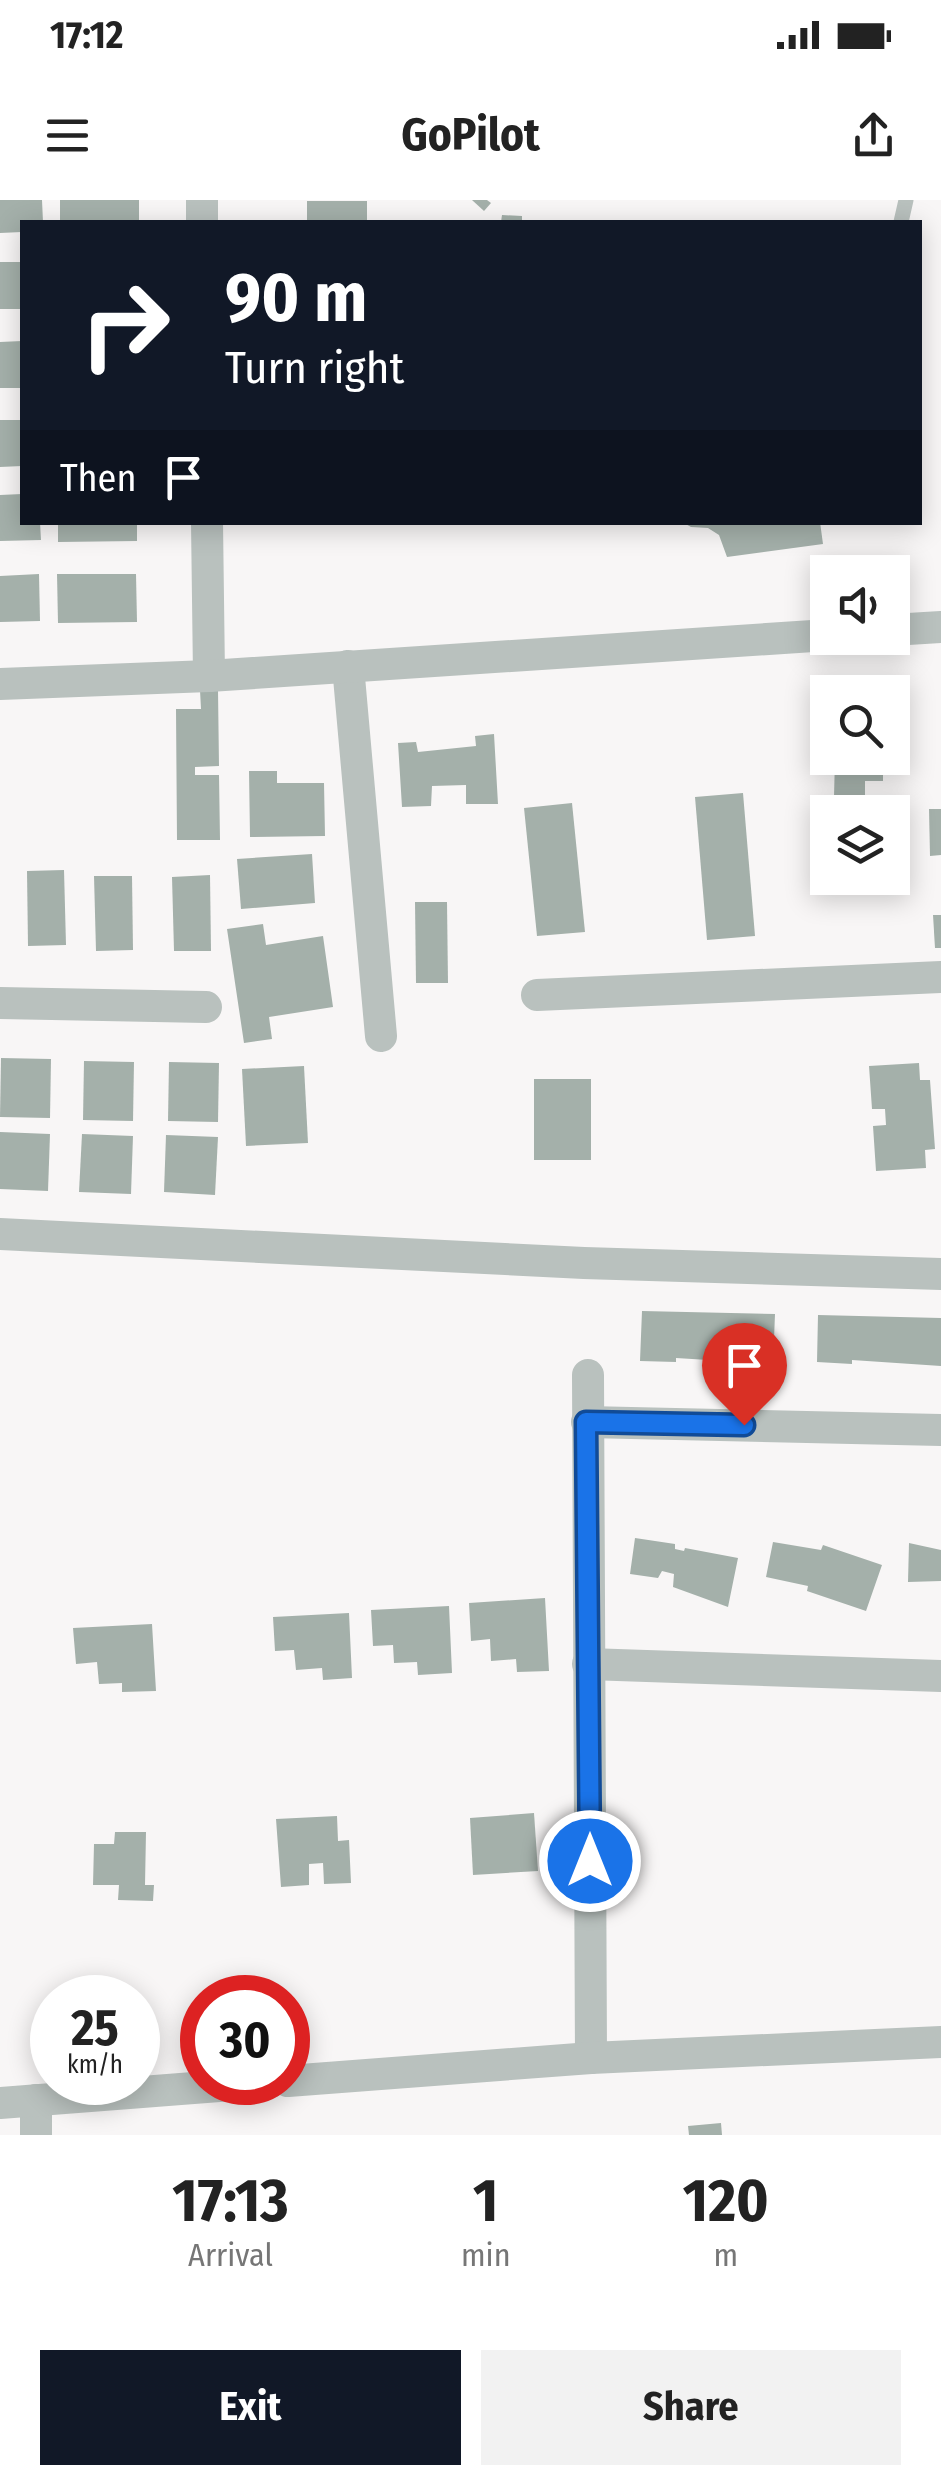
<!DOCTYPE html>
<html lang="en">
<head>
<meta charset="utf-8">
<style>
	:root { --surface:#fff; --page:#f2f2f2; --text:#222; --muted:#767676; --accent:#111827 }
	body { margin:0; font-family:"Fira Sans Condensed",sans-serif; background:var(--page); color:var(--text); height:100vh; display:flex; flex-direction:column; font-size:38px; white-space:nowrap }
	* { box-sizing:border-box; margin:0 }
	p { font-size:32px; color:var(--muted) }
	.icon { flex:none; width:55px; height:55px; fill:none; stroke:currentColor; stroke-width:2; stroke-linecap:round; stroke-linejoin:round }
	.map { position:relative; height:1935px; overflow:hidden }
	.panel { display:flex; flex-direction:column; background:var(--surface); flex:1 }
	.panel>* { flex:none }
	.banner { position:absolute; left:20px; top:20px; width:902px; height:305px; border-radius:0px; box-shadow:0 5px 25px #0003; background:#111827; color:#fff; overflow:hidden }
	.controls { position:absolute; left:810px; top:355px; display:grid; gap:20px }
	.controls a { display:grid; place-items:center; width:100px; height:100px; border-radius:0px; background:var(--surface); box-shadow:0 5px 25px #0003; font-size:50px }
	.speed { position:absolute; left:30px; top:1775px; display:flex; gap:20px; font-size:50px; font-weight:700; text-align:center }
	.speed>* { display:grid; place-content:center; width:130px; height:130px; border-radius:50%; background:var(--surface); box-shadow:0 5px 25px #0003; line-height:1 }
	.speed small { font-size:25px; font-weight:400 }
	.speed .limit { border:15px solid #d22; background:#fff; color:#111 }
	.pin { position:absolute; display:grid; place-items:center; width:85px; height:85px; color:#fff; margin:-102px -42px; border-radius:50% 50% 50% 0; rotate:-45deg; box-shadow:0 0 10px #0007 }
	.pin .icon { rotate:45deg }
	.me { position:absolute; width:110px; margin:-55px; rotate:0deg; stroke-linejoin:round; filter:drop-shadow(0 0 8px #0008) }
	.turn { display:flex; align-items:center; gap:35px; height:210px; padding:0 40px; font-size:45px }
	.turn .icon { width:130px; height:130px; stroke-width:2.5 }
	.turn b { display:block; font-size:70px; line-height:85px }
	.then { display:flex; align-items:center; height:95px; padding:0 40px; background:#0003; gap:20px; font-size:38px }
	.eta { display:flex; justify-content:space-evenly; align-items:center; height:170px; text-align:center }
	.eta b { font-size:60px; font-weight:700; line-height:70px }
	.button { display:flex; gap:20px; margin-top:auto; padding:20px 40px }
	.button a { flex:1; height:115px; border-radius:0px; background:var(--accent); color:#fff; font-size:40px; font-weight:700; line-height:115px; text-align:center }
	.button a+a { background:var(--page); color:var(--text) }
	.status { display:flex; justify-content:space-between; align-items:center; height:70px; padding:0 50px; background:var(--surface); direction:ltr }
	.status svg { height:28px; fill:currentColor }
	header { display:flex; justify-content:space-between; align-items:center; height:130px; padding:0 40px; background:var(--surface); font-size:45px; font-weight:700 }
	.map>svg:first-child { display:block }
	.building { fill:#a4b0aa }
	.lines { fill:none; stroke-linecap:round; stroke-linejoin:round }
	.lane { stroke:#b9c1be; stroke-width:15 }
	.street { stroke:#b9c1be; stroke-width:32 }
	.route-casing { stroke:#114b97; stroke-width:25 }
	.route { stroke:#1a73e8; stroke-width:18 }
</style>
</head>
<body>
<div class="status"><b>17:12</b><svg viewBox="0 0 49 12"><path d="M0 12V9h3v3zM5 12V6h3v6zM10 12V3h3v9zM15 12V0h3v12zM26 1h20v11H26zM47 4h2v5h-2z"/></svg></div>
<header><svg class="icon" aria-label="menu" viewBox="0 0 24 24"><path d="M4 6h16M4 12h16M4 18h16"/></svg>GoPilot<svg class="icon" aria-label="share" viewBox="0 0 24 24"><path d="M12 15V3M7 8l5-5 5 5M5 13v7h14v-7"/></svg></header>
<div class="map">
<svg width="941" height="1935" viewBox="0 0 941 1935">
	<rect width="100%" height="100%" fill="#f8f6f6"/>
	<g class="building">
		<polygon points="0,0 42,0 43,22 22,22 22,32 0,33"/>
		<rect x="60" y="0" width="79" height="22"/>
		<polygon points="472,0 487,0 491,3 484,11"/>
		<rect x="307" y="1" width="60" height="21"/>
		<polygon points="502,15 522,16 522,22 501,22"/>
		<rect x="0" y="62" width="22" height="47"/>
		<polygon points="22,141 22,188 0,188 0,142"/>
		<polygon points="0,220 22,220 22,266 0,267"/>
		<polygon points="22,294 22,322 40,322 41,340 0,341 0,295"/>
		<polygon points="58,322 137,322 137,341 58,342"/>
		<polygon points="682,322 820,322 823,344 727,357 719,335 708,328 691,327"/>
		<polygon points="39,374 40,421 0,422 0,376"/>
		<polygon points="57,374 136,374 137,422 58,423"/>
		<rect x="835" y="478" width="47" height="14"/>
		<polygon points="200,490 218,490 219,566 195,567 195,575 219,575 220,640 177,640 176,509 201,509"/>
		<polygon points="494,534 498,604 466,604 466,585 432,586 431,606 402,607 398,543 416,542 418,552 476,546 475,536"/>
		<polygon points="835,558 883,558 883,581 865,581 865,596 834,597"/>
		<polygon points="249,571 277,571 277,583 324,583 325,636 250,637"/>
		<polygon points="743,593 755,736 707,740 695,597"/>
		<polygon points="572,603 585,732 537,736 524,608"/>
		<polygon points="929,609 941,609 941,655 930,656"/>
		<polygon points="312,654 315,703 241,709 237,659"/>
		<polygon points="64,670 66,745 28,746 27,671"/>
		<polygon points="210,675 211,751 174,751 172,677"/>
		<polygon points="94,676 132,676 133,750 96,751"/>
		<polygon points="415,702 447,702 448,783 416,783"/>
		<polygon points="933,715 941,715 941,748 935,748"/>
		<polygon points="263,724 266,745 323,736 333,807 269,817 272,839 244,843 227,729"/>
		<polygon points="1,858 51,859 50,918 0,917"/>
		<polygon points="84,861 134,862 133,921 83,920"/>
		<polygon points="169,862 219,863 218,922 168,921"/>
		<polygon points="919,863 920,880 930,880 935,949 925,950 926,968 876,971 873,926 886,925 885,909 872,909 869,866"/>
		<polygon points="304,866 308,943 246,946 242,869"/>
		<rect x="534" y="879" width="57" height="81"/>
		<polygon points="0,932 50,934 48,991 0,989"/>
		<polygon points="82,934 133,936 131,994 79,992"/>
		<polygon points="166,935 218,937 215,995 164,992"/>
		<polygon points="642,1111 775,1114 773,1164 676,1158 676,1162 640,1161"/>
		<polygon points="818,1115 941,1118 941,1166 852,1160 852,1164 817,1162"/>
		<polygon points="635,1338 675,1344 675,1349 684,1351 685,1348 738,1358 728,1407 673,1387 674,1374 662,1371 658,1378 630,1374"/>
		<polygon points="773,1342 821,1350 823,1345 882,1365 866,1411 807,1391 808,1386 766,1377"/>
		<polygon points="909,1343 941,1350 941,1381 908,1382"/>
		<polygon points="545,1398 549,1471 517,1472 516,1459 491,1461 490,1439 471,1441 469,1403"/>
		<polygon points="449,1406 452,1473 418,1475 417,1462 394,1463 393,1445 373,1446 371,1410"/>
		<polygon points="349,1413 352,1478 323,1480 322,1468 296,1470 294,1450 275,1451 273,1417"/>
		<polygon points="152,1424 156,1491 122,1492 122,1483 99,1484 97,1462 76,1464 73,1428"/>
		<polygon points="534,1613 538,1671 473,1675 470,1618"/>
		<polygon points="337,1616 338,1641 349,1640 351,1683 324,1684 323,1663 309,1664 309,1685 281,1687 276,1619"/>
		<polygon points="115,1632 146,1632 145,1685 154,1685 153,1701 118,1700 119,1685 93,1685 94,1644 114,1644"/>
		<polygon points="721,1923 722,1935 689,1935 688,1926"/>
	</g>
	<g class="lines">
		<polyline class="lane" points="901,22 906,0"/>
		<g class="street">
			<polyline points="202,0 202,22"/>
			<polyline points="207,322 209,476"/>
			<polyline points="892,430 941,427"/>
			<polyline points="348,466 381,836"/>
			<polyline points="0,484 209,476 828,435"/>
			<polyline points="537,795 941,777"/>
			<polyline points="0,803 206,807"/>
			<polyline points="0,1034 584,1063 941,1074"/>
			<polyline points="588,1175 591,1858"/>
			<polyline points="587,1222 941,1230"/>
			<polyline points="588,1464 941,1476"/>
			<polyline points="288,1881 591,1858 941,1842"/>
			<polyline points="36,1900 36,1935"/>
			<polyline points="0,1903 270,1882"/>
		</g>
	</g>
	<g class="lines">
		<g class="route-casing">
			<polyline id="route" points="590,1661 586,1222 744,1225"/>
		</g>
		<use href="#route" class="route"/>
	</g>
</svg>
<div class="controls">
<a><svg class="icon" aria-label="sound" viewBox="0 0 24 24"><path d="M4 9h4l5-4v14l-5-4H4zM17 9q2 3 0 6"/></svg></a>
<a><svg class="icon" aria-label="search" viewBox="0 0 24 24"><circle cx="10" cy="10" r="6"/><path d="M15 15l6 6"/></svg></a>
<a><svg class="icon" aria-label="layers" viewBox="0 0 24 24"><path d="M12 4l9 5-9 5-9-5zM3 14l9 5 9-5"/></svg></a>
</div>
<div class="speed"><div>25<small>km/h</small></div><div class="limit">30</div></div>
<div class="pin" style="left:744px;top:1225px;background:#d93025"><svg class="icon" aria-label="arrive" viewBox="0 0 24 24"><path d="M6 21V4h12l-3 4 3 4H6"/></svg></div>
<svg class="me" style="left:590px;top:1661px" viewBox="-20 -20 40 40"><circle r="17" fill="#1a73e8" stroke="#fff" stroke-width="3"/><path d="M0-11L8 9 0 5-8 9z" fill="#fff"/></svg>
<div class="banner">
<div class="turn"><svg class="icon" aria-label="right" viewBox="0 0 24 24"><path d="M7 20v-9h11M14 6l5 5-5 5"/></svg><div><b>90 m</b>Turn right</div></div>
<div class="then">Then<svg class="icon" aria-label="arrive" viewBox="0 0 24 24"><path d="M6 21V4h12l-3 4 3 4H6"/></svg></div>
</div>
</div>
<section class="panel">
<div class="eta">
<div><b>17:13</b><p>Arrival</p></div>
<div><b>1</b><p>min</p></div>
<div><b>120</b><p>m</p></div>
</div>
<div class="button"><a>Exit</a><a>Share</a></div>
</section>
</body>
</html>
